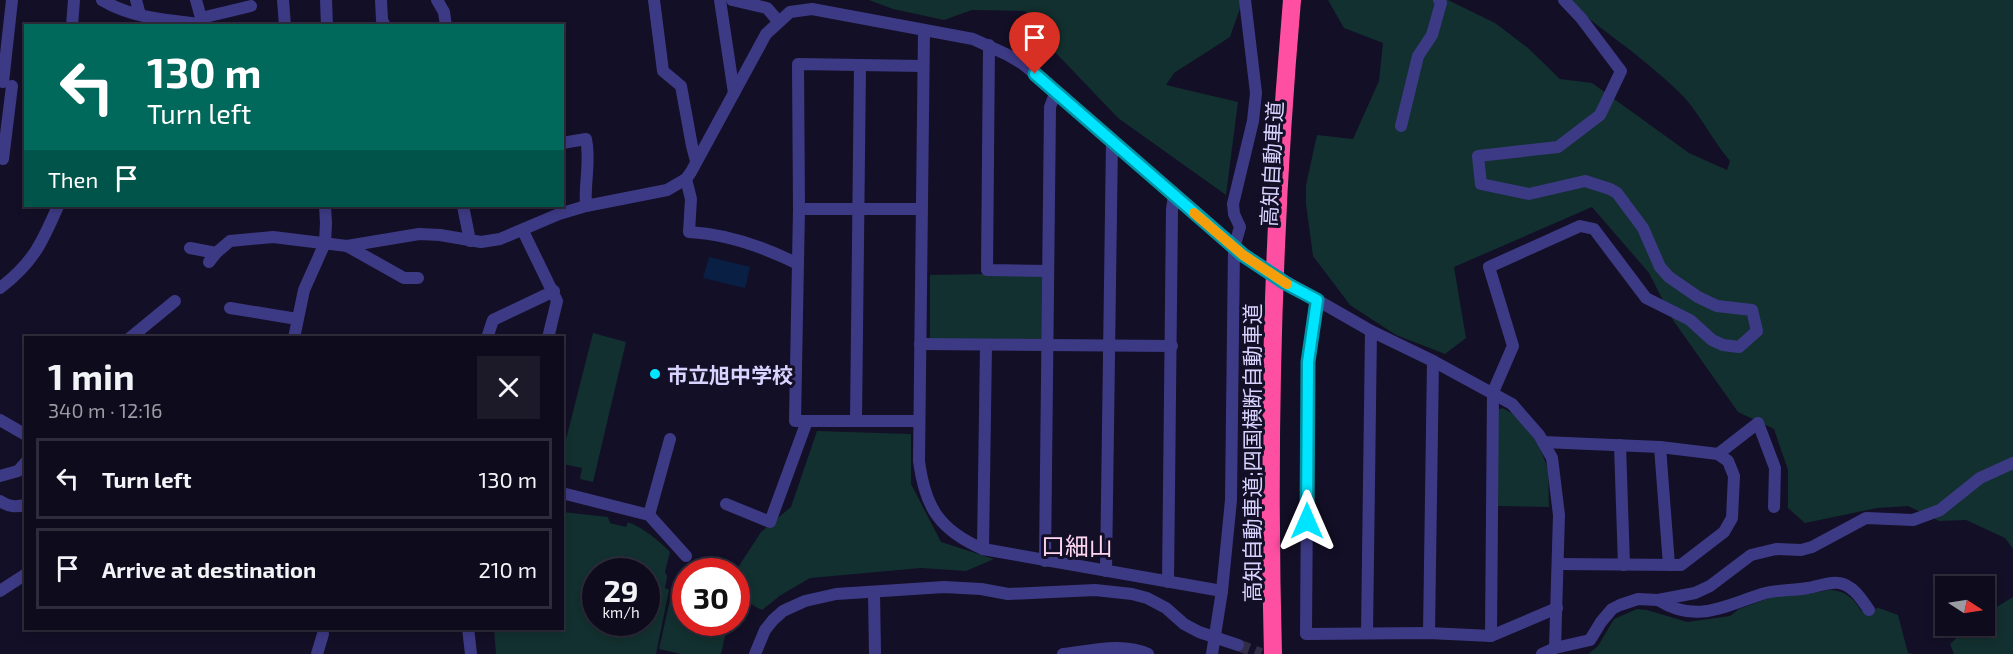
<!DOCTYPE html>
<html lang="en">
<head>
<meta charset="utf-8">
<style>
	:root { --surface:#0e0b1c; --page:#1c1929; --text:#f1f3f6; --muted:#9b9ba3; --line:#2e2b3b }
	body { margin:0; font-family:"Exo 2","Noto Sans JP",sans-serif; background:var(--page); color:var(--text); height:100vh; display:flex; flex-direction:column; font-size:22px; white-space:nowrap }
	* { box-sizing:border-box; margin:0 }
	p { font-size:20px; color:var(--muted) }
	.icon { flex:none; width:33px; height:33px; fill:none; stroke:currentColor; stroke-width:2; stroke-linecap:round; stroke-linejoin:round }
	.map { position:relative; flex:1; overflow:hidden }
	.side { position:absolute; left:24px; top:336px; width:540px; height:294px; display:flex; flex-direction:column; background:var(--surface); border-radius:0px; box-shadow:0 3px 9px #0003,0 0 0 2px var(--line) }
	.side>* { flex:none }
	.guide { position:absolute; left:24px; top:24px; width:540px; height:183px; border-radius:0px; box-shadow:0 3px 9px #0003,0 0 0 2px var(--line); background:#00695c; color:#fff; overflow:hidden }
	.needle { width:39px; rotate:102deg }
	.controls { position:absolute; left:1935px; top:576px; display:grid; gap:12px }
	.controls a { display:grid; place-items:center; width:60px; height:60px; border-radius:0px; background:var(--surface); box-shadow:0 3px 9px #0003,0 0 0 2px var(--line); font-size:30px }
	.speed { position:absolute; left:582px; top:558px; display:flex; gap:12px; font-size:30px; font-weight:700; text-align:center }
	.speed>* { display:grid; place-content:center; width:78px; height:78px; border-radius:50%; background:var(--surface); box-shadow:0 3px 9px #0003,0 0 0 2px var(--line); line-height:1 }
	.speed small { font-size:15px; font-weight:400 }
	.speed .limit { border:9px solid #d22; background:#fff; color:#111 }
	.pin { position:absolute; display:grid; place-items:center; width:51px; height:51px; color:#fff; margin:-62px -26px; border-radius:50% 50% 50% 0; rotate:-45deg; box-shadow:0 0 6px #0007 }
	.pin .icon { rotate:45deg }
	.me { position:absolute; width:66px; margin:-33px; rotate:0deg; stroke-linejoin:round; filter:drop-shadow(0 0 4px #0008) }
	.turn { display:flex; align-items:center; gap:21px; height:126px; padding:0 24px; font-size:27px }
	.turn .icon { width:78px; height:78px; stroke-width:2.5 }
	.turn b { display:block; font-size:42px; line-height:51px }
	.then { display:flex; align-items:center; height:57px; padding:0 24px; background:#0003; gap:12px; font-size:22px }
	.round { display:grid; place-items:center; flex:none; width:63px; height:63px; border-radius:0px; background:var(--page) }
	.headline { display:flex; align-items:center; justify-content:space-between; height:102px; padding:0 24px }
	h1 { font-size:36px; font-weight:700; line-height:45px }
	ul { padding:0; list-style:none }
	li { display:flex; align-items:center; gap:18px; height:81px; margin:0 12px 9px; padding:0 12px; border:3px solid var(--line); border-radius:0px }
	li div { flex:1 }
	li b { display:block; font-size:22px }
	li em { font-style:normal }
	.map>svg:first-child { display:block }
	.green { fill:#12302f; fill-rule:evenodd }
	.water { fill:#0a1f44 }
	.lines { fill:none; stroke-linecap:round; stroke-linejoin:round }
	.minor-tunnel { stroke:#312d47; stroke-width:12; stroke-dasharray:12 6; stroke-linecap:butt }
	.minor { stroke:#3d3a85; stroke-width:12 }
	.highway { stroke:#ff4fa3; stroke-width:18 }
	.minor-bridge { stroke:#3d3a85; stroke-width:12 }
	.route-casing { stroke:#0095a6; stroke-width:15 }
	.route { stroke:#00e5ff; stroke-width:10 }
	.slow { stroke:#f59e0b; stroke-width:10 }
	.poi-dot { fill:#00e5ff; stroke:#130f26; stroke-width:2 }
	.labels { text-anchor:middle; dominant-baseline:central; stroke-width:6; stroke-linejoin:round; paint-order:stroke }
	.street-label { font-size:21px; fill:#d9d4ff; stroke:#130f26 }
	.poi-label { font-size:21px; font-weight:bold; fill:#d9d4ff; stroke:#130f26; text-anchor:start }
	.quarter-label { font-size:24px; fill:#ffd6f0; stroke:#130f26 }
</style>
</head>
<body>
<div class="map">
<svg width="2013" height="654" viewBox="0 0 2013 654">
	<rect width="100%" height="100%" fill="#130f26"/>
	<g class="green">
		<polygon points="869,0 1243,0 1230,37 1174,73 1166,85 1238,102 1226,195 1118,118 1055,52 1025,11 972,10 944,20 893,9"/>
		<path d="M1328,0H1448L1495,23L1528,48L1560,79L1592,83L1689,153L1727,170L1730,161C1711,139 1699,111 1678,91C1658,72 1636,54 1614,38C1598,25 1582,15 1568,0H2013V549L2005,538L1966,520L1939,521L1908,506L1877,508L1805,523L1788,508V470L1774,429L1738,412L1673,320L1649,273L1592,207L1454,267L1466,338L1445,354L1396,335L1350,305L1313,256L1306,204V185L1317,135L1353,139L1379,81L1383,43L1344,28Z"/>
		<polygon points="1045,273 1044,339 930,340 930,275"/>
		<polygon points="593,333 626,342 593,482 580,479 582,468 563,464 562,455"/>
		<path d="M1502,408C1522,416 1540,443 1546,464C1550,477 1548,494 1549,507L1498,506L1496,411Z"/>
		<polygon points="817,431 911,434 911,484 941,542 994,559 966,571 921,568 810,578 781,595 762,610 754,606 737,592 736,572 735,572 761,532 791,507"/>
		<path d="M563,512L608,517L610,523L626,527L628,522C645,529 657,539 670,552L665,572L667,576L665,588L669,590L656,654H496L494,629L562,628ZM596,572H646V622H596Z"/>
		<path d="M1829,590C1845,590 1854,598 1861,611L1879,608L1898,615L1908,653L1914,654H1588L1598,646L1614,619L1637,609L1647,610L1687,622L1730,616L1739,609L1775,596L1803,595Z"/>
		<polygon points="2013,597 2013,654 1954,654 1950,644 1969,626 1984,626 1985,614"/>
		<polygon points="670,600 685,603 686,622 728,623 721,654 681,654 659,649"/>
	</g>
	<polygon class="water" points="709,257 750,267 745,288 703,278"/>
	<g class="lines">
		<polyline class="minor-tunnel" points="1238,645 1261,654"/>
		<g class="minor">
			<path d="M102,0C132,18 166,20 200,24L201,18L251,6"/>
			<polyline points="136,0 140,15"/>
			<polyline points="196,0 201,18"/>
			<polyline points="283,0 285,26"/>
			<polyline points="326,0 327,26"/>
			<polyline points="381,0 382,20 385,26"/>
			<polyline points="437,0 444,12 446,26"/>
			<polyline points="654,0 663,71 681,86 692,146 696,161"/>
			<polyline points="720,0 734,93"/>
			<polyline points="732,0 767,8 778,21"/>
			<polyline points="72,26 74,0"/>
			<path d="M924,30L919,461C925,507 939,530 983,549L1222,591"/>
			<polyline points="989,45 987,270 1048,271"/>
			<polyline points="3,82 12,0"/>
			<polyline points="1401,126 1418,56 1432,35 1441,3 1439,0"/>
			<path d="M562,143L586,139C591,161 584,183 586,206"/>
			<polyline points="3,159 12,86"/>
			<path d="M686,179L691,199L689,232C727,234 764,247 798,264"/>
			<polyline points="463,206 470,241"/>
			<polyline points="799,209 921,209"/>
			<polyline points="523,231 557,301 548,338"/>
			<polyline points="347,246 404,278 418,278"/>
			<polyline points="190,248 216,253"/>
			<polyline points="209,262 216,253 230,241 273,237 347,246 419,234 440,235 481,242 500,239 559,214 586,206 667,190 686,179 691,172 766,34 790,12 812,9 973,39 1008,55 1023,64 1056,91 1243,255"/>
			<path d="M0,288C33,263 42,243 58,206"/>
			<polyline points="1303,292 1371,331 1433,361 1512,404 1539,435 1552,458 1559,515 1555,648"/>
			<polyline points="1317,300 1308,362 1306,634 1429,633 1491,636 1557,608"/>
			<polyline points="230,308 297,319"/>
			<polyline points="130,338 175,301"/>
			<polyline points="294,338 304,290 325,243 326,223 325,206"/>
			<polyline points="487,338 493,320 554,291"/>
			<polyline points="920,344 1172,346"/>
			<polyline points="0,420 26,435"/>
			<polyline points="856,420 860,65"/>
			<polyline points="919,421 795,421 799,209 798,64 922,66"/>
			<polyline points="1543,442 1660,447 1718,454 1728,461 1734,476 1732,518 1724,532 1681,565 1558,564"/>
			<polyline points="1620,445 1624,565"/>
			<polyline points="1660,447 1669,565"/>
			<polyline points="1718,454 1758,423 1775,468 1774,507"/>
			<polyline points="0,476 18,471 26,462"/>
			<polyline points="562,493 649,515 686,556"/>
			<path d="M0,501C9,507 15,507 26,505"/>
			<polyline points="726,504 770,522 807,421"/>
			<polyline points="649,515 670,439"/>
			<polyline points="983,549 986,345"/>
			<polyline points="1045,561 1050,107 1056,91"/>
			<polyline points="1106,571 1112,140"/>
			<polyline points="1168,582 1172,209 1174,196"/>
			<polyline points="0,591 26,574"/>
			<polyline points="874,592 875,654"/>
			<path d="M1658,600C1696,624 1724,606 1762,594C1777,589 1793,591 1808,588C1817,587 1830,581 1839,583C1853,585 1862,600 1869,610"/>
			<polyline points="468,628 471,654"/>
			<polyline points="1367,633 1371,331"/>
			<polyline points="1429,633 1433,361"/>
			<polyline points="1491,636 1493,392 1513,346 1489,267 1580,226 1594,229 1646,298 1690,320 1712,340 1723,345 1739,347 1757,331 1752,310 1717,306 1698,297 1669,277 1660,267 1643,228 1617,193 1610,189 1585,181 1529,194 1481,184 1478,156 1558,147 1600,115 1621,71 1581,18 1564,0"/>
			<polyline points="317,654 323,634"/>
			<polyline points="755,654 765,630 773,620 783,611 805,601 836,594 944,587 981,589 1008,594 1095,590 1132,594 1147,598 1166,608 1184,624 1199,632 1238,645"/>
			<path d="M1063,654C1090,651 1123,642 1148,654"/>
			<polyline points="1212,654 1222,591 1231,500 1234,248 1240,227 1234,214 1233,204 1253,121 1256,93 1245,0"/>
			<polyline points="1542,654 1555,648 1590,640 1601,622 1612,609 1620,605 1638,599 1658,600 1695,593 1710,586 1751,555 1776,549 1801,550 1812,547 1866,518 1913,520 1940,510 1980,478 2013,463"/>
		</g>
		<path class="highway" d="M1273,654C1267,436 1273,217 1292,0"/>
		<polyline class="minor-bridge" points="1243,255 1303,292"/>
	</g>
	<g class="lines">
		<g class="route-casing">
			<polyline id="route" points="1035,74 1243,255 1285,283 1317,300 1308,362 1307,521"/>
		</g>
		<use href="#route" class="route"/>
		<polyline class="slow" points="1194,213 1243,255 1287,284"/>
	</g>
	<circle class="poi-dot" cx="655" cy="374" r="6"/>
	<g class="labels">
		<g class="street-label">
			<text transform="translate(1271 164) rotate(-87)">高知自動車道</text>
			<text transform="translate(1251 453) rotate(-90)">高知自動車道;四国横断自動車道</text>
		</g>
		<g class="poi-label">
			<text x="667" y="374">市立旭中学校</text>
		</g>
		<g class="quarter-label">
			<text x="1077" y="545">口細山</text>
		</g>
	</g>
</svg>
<div class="controls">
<a><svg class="needle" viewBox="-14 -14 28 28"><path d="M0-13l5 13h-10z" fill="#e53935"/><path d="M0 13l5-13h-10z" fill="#9b9ba3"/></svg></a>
</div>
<div class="speed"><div>29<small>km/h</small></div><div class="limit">30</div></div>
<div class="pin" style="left:1035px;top:74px;background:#d93025"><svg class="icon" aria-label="arrive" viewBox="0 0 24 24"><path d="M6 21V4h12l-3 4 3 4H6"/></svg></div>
<svg class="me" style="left:1307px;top:521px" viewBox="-20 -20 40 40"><path d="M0-17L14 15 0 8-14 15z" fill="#00e5ff" stroke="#fff" stroke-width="4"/></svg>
<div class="guide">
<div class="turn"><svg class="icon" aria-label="left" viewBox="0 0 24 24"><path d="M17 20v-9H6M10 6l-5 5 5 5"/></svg><div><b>130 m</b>Turn left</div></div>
<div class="then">Then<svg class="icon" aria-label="arrive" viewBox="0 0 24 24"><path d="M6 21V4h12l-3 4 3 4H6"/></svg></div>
</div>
<section class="side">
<div class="headline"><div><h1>1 min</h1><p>340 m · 12:16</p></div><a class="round"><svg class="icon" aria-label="close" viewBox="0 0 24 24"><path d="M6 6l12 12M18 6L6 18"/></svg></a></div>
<ul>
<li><svg class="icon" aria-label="left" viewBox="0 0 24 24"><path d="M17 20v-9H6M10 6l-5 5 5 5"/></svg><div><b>Turn left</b></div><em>130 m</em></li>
<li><svg class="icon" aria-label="arrive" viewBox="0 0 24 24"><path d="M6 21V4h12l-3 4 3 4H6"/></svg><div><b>Arrive at destination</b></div><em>210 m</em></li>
</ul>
</section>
</div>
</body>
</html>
